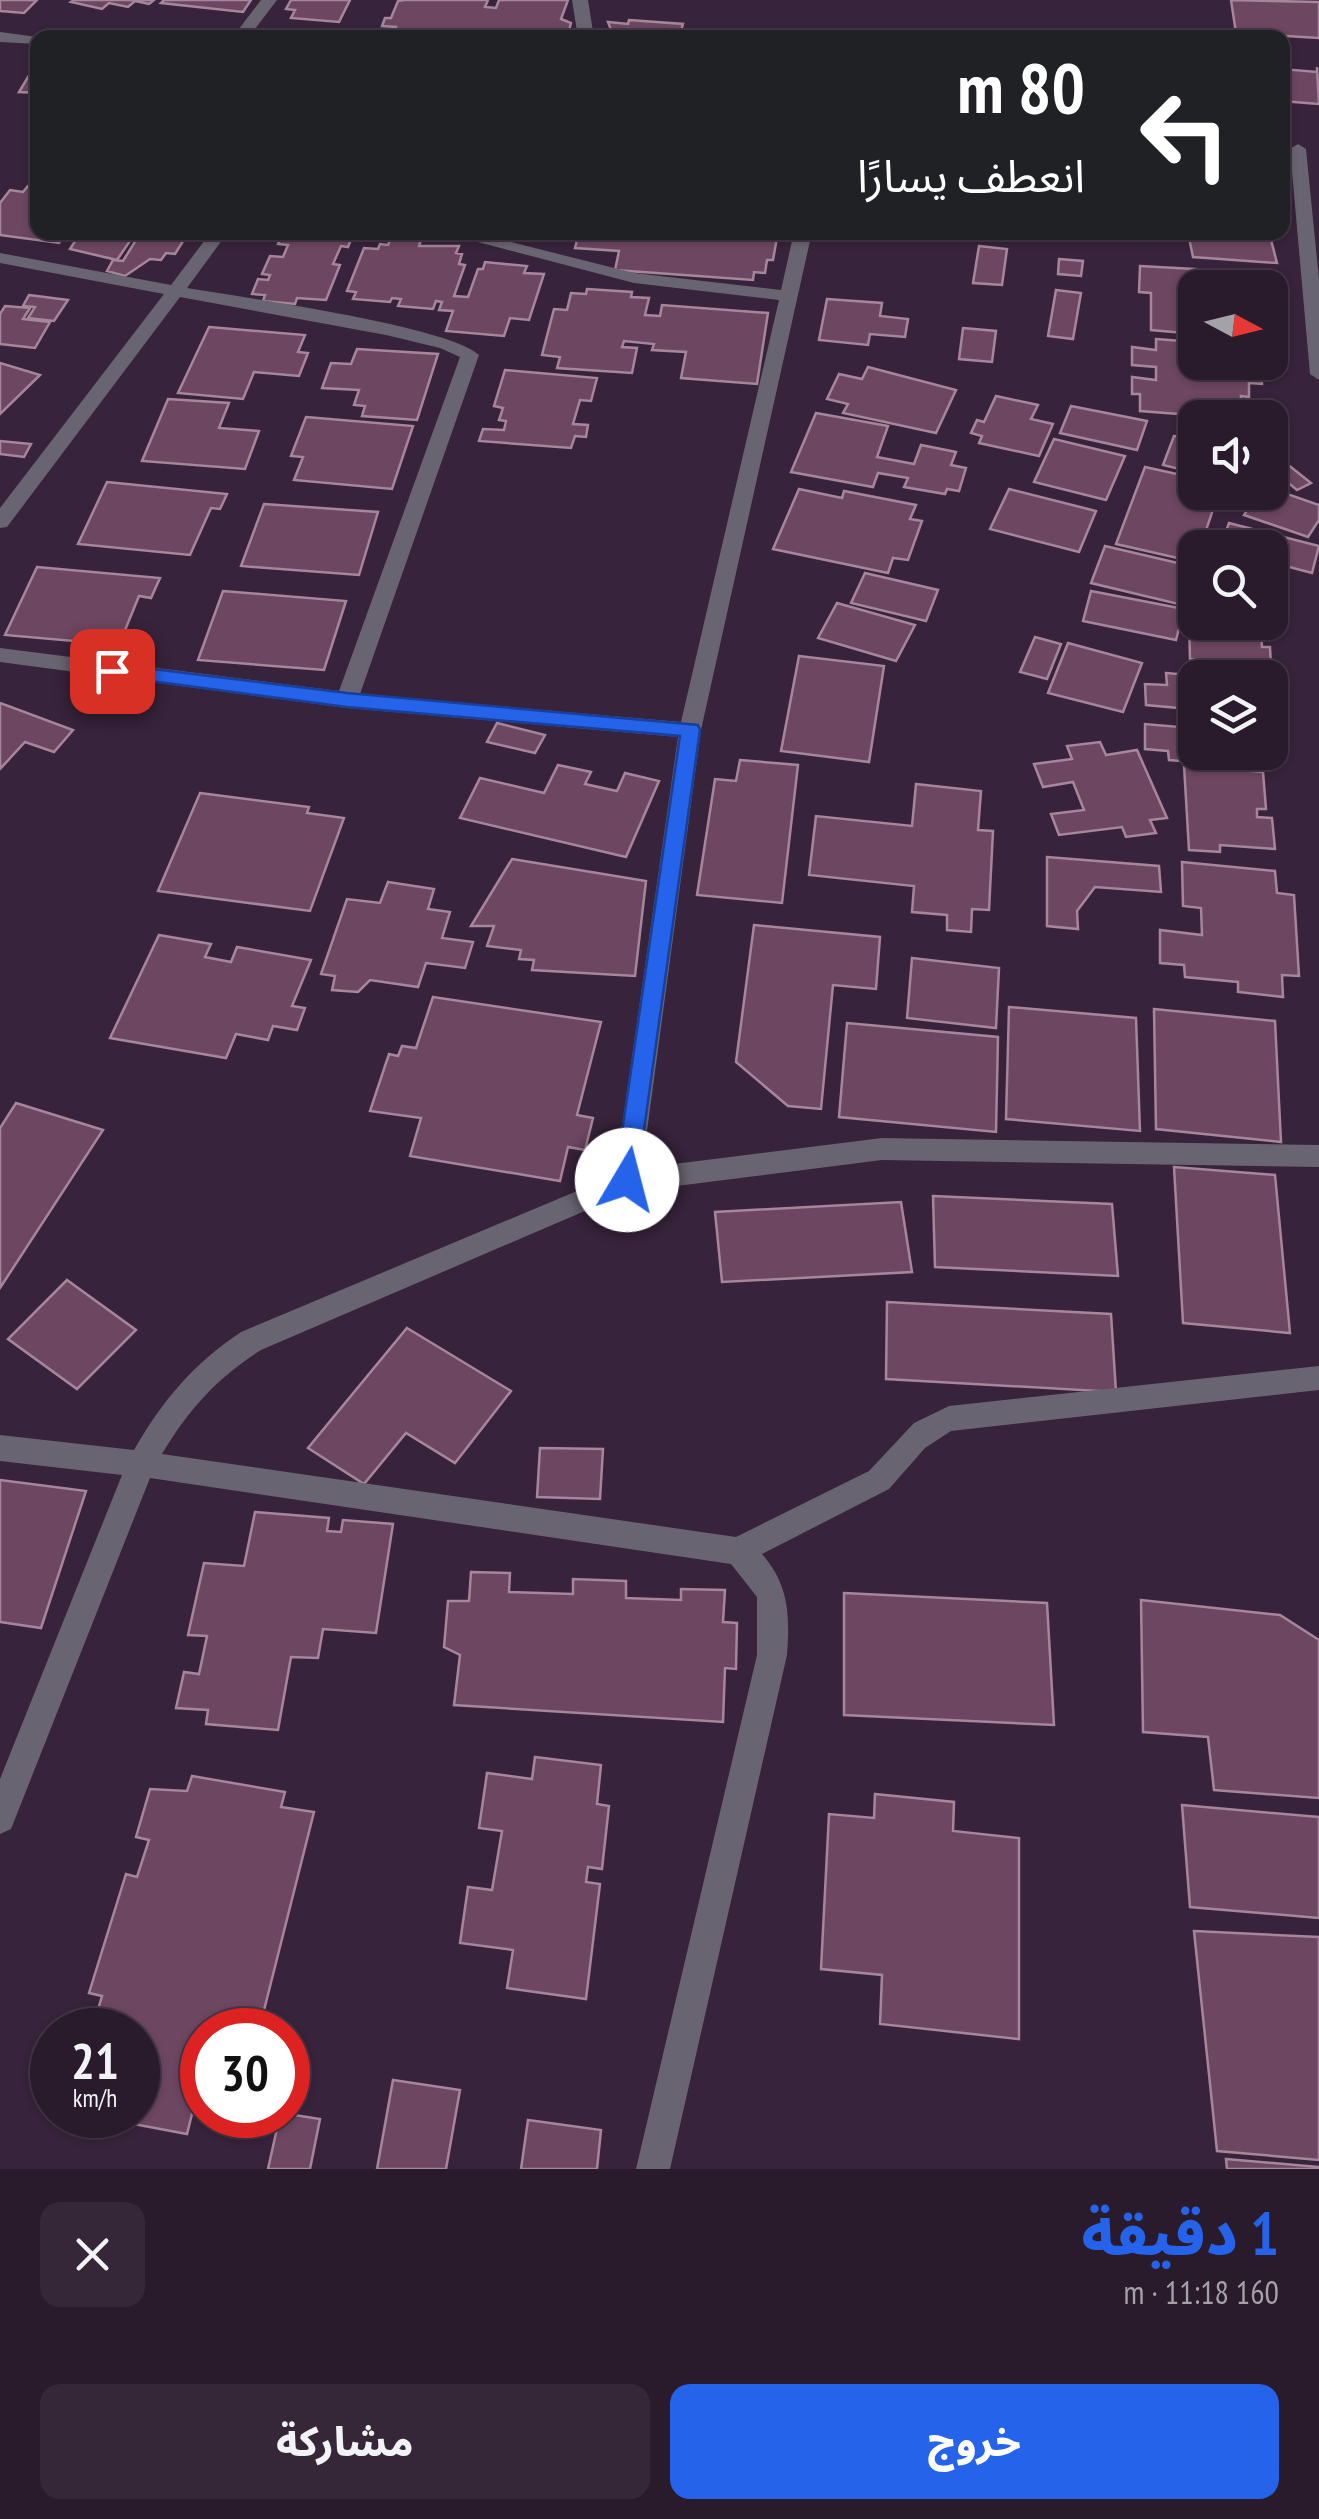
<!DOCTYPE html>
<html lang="ar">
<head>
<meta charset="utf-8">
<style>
	:root { --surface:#291a2c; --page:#352738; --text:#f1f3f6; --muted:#a5a1a9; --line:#453848; --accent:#2563eb }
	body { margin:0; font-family:"PT Sans Narrow","Noto Sans Arabic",sans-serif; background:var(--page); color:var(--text); direction:rtl; height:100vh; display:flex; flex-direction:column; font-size:38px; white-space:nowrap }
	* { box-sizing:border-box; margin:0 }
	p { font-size:32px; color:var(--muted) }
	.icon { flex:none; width:55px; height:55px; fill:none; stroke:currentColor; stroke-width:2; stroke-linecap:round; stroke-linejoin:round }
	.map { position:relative; height:2169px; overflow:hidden; direction:ltr }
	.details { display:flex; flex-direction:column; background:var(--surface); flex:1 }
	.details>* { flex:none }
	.hud { position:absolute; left:30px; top:30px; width:1260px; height:210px; border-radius:20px; box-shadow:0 2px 8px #0004,0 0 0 2px var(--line); direction:rtl; background:#202124; color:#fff; overflow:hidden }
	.needle { width:65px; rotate:97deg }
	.tools { position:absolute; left:1178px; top:270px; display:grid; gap:20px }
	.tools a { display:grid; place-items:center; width:110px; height:110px; border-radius:20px; background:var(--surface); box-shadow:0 2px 8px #0004,0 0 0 2px var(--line); font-size:50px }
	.speed { position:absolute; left:30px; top:2008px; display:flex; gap:20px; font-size:50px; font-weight:700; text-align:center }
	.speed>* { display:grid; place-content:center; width:130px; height:130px; border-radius:50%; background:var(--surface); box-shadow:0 2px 8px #0004,0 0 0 2px var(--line); line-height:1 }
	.speed small { font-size:25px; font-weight:400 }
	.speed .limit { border:15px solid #d22; background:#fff; color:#111 }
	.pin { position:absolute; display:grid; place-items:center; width:85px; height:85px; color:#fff; margin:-42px; border-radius:20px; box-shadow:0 5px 15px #0006 }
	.me { position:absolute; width:110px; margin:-55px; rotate:8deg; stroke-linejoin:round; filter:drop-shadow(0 0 8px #0008) }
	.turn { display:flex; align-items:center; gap:35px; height:210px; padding:0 40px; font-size:45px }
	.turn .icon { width:130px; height:130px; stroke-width:2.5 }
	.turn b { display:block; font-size:70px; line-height:85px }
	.round { display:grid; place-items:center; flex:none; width:105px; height:105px; border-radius:20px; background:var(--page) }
	.headline { display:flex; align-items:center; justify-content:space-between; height:170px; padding:0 40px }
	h1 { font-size:60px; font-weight:800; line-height:75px; color:var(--accent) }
	.cta { display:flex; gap:20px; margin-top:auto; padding:20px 40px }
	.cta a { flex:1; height:115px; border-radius:20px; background:var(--accent); color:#fff; font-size:40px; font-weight:800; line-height:115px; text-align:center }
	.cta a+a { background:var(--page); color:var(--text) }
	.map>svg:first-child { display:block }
	.building { fill:#6d4661; stroke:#a6869b; stroke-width:2.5 }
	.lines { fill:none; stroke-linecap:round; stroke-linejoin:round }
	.minor { fill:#696471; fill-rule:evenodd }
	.route { fill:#2563eb; stroke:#184099; stroke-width:2.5 }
</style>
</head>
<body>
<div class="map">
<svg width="1319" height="2169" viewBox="0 0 1319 2169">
	<rect width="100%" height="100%" fill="#37233b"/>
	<g class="building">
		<polygon points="0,0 37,0 24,13 0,11"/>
		<polygon points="74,0 154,0 149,4 135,1 128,7 109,3 102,9 71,2"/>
		<polygon points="164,0 251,0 243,12 161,3"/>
		<polygon points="291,0 350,0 339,22 291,18 295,10 286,9"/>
		<polygon points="405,0 488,0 485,7 496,8 499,0 568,0 561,19 571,23 567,38 417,38 395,30 396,27 382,26 385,18 391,18 398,1"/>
		<polygon points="1231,0 1319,2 1319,38 1236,33"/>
		<polygon points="629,20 683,24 679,38 614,38 608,22 628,24"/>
		<polygon points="34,67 38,67 38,93 19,92"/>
		<polygon points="1317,67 1319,104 1282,101 1282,69 1317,72"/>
		<polygon points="38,185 38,232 66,232 59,243 0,235 0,203 10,190 23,192 28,186"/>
		<polygon points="81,232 136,232 117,260 70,249"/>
		<polygon points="141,232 198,232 194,239 185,238 175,254 166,253 161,260 150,259 125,276 107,271 113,260 123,261"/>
		<polygon points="283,232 354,232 348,247 341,246 333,264 340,265 326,300 297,298 295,304 263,301 265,295 252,294 258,279 268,280 270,275 262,274 270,256 283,257 288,245 278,244"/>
		<polygon points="579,232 706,234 778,232 773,260 767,260 765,273 754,272 753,280 615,270 619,251 575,248"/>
		<polygon points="1201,232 1269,232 1277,263 1193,257 1188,233"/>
		<polygon points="391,238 421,240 419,246 459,246 456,253 462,254 459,264 465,265 454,296 468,297 478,269 483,269 485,262 527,266 524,273 544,274 529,320 510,318 504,336 446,331 453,311 439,310 442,302 436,301 433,309 398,306 401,299 392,298 390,302 353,299 356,292 347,291 364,248 378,249 380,244 388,245"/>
		<polygon points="979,246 1007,249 1002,285 973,283"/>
		<polygon points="1059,259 1083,261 1081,276 1058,274"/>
		<polygon points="1140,266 1267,273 1268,286 1195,288 1195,334 1151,330 1151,293 1139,292"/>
		<polygon points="587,289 632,292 631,297 649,298 645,315 660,316 662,305 768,313 757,384 681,378 686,352 652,350 654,344 624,341 622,347 637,348 632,373 557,368 560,357 542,355 554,309 567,310 571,293 586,294"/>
		<polygon points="1056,290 1081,293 1073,339 1048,336"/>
		<polygon points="29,295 68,300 54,321 28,318 35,307 23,306"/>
		<polygon points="827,299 882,303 880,316 908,319 905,337 870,334 868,345 819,340"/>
		<polygon points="5,306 30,308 23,319 50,322 35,348 0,344 0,314"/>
		<polygon points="209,327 305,335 298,352 308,353 299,376 254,372 243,399 178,393"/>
		<polygon points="963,328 996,331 992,362 959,359"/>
		<polygon points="1156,339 1195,342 1195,362 1261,362 1262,384 1249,383 1249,397 1241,396 1241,406 1231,405 1231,418 1140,411 1140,394 1132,394 1132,377 1156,380 1156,367 1132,365 1132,347 1156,350"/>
		<polygon points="357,349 438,354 417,420 362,416 365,406 354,405 359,390 322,388 331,363 351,364"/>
		<polygon points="0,363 40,375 0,414"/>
		<polygon points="868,367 956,390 936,433 843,413 848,404 827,399 839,374 862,379"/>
		<polygon points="505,370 597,378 591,401 580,400 573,424 588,425 586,437 575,436 571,448 479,441 483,429 504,430 506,421 499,420 503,408 494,406"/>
		<polygon points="996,396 1038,405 1031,419 1053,424 1039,456 979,443 982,436 971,433 977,420 984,422"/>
		<polygon points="168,399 229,403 219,428 259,431 245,469 142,461"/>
		<polygon points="1071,406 1147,421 1137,450 1060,433"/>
		<polygon points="816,413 888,426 877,457 914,464 921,445 956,452 951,465 966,468 959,491 947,489 945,494 904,487 908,478 878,473 873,487 791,472"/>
		<polygon points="306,417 413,426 392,489 294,480 303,457 291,456"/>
		<polygon points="1174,436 1195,440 1195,473 1163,465"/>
		<polygon points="1054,439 1125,456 1106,500 1034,482"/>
		<polygon points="0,441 31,444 24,457 0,454"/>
		<polygon points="1282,460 1311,483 1297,490 1270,468"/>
		<polygon points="1145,467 1195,478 1195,492 1219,492 1200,548 1195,548 1195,562 1116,544"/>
		<polygon points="107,482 227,494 220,509 211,508 190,555 78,544"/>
		<polygon points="1270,488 1319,505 1319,520 1308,537 1244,515 1259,492 1270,492"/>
		<polygon points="799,489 842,498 844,491 916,505 910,519 922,521 908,560 893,558 888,573 773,549"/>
		<polygon points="1009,489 1096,511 1079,552 990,529"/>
		<polygon points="264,504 378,512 359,575 241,566"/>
		<polygon points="1229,523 1319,546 1312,573 1270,562 1270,548 1220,548"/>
		<polygon points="1105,546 1195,567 1195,608 1091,583"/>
		<polygon points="37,567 160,578 151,598 139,596 119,645 5,635"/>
		<polygon points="865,573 938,590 926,621 851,603"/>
		<polygon points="223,591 346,601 324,670 198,660"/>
		<polygon points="1091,591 1184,609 1176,640 1083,621"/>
		<polygon points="837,603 915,625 896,661 818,638"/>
		<polygon points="1189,620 1269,622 1269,631 1261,630 1262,647 1270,647 1271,666 1190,659"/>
		<polygon points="1035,637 1061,644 1047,679 1020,672"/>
		<polygon points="1068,643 1142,663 1123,712 1048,693"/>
		<polygon points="799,656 884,666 869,762 781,751"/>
		<polygon points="1166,673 1225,678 1195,678 1195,752 1261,752 1261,758 1231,755 1231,765 1169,760 1168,751 1145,749 1145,724 1179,727 1178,708 1146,705 1145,684 1167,685"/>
		<polygon points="0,703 73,730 54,752 25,742 0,769"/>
		<polygon points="497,723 545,735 535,753 487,742"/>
		<polygon points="1100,742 1106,755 1137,750 1167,818 1150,820 1156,833 1126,837 1122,827 1059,835 1051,814 1084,810 1073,782 1043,787 1034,764 1072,759 1067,746"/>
		<polygon points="740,760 798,765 782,903 697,895 715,779 736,781"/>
		<polygon points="558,765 591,772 585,784 617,791 625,773 659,781 626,857 460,818 480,778 544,793"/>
		<polygon points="1184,765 1263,772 1266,809 1257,809 1257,817 1272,818 1275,849 1220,845 1220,852 1189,850"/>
		<polygon points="916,784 981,791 978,830 993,831 989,910 972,909 971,932 947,930 947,915 912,912 914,886 809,875 816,816 912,826"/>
		<polygon points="200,793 309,807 307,813 344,818 310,911 158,891"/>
		<polygon points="1047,857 1159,866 1161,892 1095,887 1077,911 1078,929 1047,926"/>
		<polygon points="512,859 646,881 635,976 532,970 534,960 519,959 521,950 487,946 494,926 471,926"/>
		<polygon points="1182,862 1275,871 1277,893 1294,895 1299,976 1282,975 1283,997 1238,992 1238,982 1185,977 1184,965 1160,963 1160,930 1202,935 1201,908 1183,906"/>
		<polygon points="388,882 434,889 428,909 450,912 442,938 473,942 465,968 426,963 418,987 370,980 358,992 332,990 335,976 321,974 347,899 380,903"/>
		<polygon points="754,925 880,937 876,989 833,985 821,1109 788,1106 736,1062"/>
		<polygon points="159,935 211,944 205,957 231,962 237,947 311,960 292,1006 305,1008 297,1030 273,1026 268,1040 236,1034 226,1058 110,1038"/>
		<polygon points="912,958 999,968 996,1028 907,1018"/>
		<polygon points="433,997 601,1022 577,1115 593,1118 585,1150 568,1147 560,1181 410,1156 421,1118 370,1111 389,1054 398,1056 402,1046 416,1048"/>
		<polygon points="1009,1007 1136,1018 1140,1131 1006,1119"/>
		<polygon points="1154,1009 1275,1021 1281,1142 1156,1129"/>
		<polygon points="847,1023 998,1037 996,1132 839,1117"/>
		<polygon points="16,1103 103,1130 0,1288 0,1128"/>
		<polygon points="1174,1167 1275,1175 1290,1333 1183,1323"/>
		<polygon points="933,1196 1112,1204 1118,1276 935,1267"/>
		<polygon points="901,1202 912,1272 722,1282 715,1212"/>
		<polygon points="67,1280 136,1330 77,1389 8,1339"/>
		<polygon points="887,1302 1111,1314 1116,1392 886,1379"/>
		<polygon points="407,1328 511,1391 455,1463 406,1433 364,1484 308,1448"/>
		<polygon points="540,1448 603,1449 600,1499 537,1497"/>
		<polygon points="0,1480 86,1491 41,1628 0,1622"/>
		<polygon points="255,1512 329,1518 327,1531 341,1532 343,1520 393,1524 376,1633 323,1629 318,1658 291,1657 278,1730 206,1724 208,1710 176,1708 184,1672 199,1674 207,1636 188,1635 204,1563 244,1566"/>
		<polygon points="471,1572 510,1573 509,1592 573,1594 573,1579 626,1581 626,1598 681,1600 681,1589 725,1590 723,1622 737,1623 736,1669 725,1668 723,1722 454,1705 460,1655 444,1647 448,1601 469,1601"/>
		<polygon points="844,1593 1047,1603 1054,1725 844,1715"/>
		<polygon points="1141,1600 1280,1615 1319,1640 1319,1798 1214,1790 1208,1737 1143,1732"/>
		<polygon points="535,1757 601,1765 597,1804 609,1806 602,1869 588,1867 586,1882 600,1884 586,1999 507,1988 513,1950 460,1943 468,1887 492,1890 502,1831 479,1828 487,1773 532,1779"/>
		<polygon points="192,1776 285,1792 281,1807 314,1812 259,2030 202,2030 202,2115 237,2115 236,2123 192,2114 187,2134 91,2116 138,2115 138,2030 92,2030 102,1996 89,1993 126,1874 137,1877 149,1840 136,1837 150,1789 187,1791"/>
		<polygon points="875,1794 954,1802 953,1831 1019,1838 1019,2039 880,2024 882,1975 821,1969 829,1814 874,1818"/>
		<polygon points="1182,1805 1319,1817 1319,1918 1190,1907"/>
		<polygon points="1194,1931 1319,1937 1319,2160 1217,2151"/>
		<polygon points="393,2080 460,2090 446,2169 377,2169"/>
		<polygon points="288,2114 320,2119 310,2169 268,2169 280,2115"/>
		<polygon points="528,2120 601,2130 597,2169 521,2169"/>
		<polygon points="1226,2159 1319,2167 1319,2169 1227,2169"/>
	</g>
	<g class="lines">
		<g class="minor">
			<polygon points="261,0 277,0 248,38 232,38"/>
			<polygon points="572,0 588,0 594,38 578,38"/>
			<polygon points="0,32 45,38 38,38 38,44 0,42"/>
			<polygon points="1298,144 1306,149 1319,279 1319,380 1310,374 1290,149"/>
			<path d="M211,232H228L187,288C240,297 449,326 479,355L360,694L681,722L779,300L634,283L440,232H471L634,273L781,290L794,232H812L701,730L642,1168L882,1138L1319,1145V1167L882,1160L629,1192L261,1350C218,1377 188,1410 162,1454L736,1537L869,1471L914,1423L949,1406L1319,1366V1390L951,1431L925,1448L889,1489L762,1554C789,1585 790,1615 787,1655L670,2169H636L757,1655V1597L731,1564L150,1478L11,1829L0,1834V1779L122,1475L0,1461V1435L134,1450C162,1401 194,1363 241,1332L615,1175L678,737L347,708L0,662V648L339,691L460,357L440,348L386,335L180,297L7,527L0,528V508L164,294L0,263V253L171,285Z"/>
		</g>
	</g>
	<polygon class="route" points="112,664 347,693 698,725 700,730 636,1187 619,1187 615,1180 680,736 347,707 105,675 102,671"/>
</svg>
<div class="tools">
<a><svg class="needle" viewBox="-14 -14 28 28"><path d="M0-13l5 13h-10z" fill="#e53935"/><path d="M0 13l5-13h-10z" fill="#a5a1a9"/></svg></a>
<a><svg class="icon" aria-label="sound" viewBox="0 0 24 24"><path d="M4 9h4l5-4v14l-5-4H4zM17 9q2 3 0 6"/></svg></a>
<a><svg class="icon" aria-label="search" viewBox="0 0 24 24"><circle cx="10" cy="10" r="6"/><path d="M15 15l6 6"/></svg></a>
<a><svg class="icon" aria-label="layers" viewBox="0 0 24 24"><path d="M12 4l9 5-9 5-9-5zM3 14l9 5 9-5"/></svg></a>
</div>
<div class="speed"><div>21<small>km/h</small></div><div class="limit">30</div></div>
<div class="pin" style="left:112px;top:671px;background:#d93025"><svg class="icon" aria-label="arrive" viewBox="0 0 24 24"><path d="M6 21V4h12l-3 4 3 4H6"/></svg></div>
<svg class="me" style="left:627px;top:1180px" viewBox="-20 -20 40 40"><circle r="19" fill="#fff"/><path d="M0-13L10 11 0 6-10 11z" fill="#2563eb"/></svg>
<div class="hud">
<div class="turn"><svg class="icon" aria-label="left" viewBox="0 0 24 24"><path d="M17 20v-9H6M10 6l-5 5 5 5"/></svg><div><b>80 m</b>انعطف يسارًا</div></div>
</div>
</div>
<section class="details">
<div class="headline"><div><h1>1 دقيقة</h1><p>160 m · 11:18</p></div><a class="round"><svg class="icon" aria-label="close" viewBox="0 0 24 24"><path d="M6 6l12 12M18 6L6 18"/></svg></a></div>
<div class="cta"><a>خروج</a><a>مشاركة</a></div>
</section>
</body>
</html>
